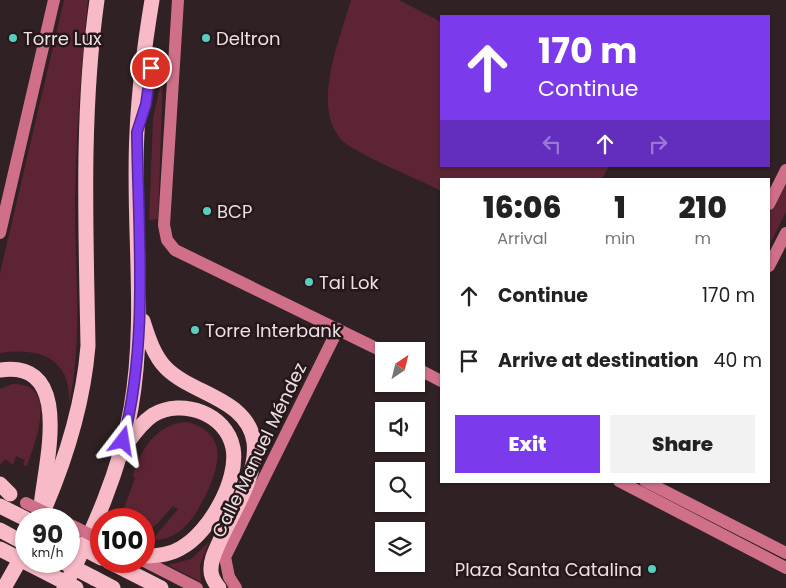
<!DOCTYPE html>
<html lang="en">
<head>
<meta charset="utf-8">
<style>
	:root { --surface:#fff; --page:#f2f2f2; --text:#222; --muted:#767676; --accent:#7c3aed }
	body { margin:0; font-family:Poppins,sans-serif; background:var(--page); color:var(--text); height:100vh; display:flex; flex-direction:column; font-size:19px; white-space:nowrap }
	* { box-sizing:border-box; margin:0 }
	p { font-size:16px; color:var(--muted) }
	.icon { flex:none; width:28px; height:28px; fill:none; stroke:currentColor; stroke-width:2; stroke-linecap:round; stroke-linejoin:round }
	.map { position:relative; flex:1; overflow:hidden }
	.panel { position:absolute; left:440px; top:178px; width:330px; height:305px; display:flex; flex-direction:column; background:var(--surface); border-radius:0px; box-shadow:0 1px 4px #0004 }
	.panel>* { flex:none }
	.top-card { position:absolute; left:440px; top:15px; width:330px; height:152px; border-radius:0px; box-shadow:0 1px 4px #0004; background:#7c3aed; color:#fff; overflow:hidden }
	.needle { width:32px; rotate:35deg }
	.buttons { position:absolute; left:375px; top:342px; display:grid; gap:10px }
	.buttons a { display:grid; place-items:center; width:50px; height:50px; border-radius:0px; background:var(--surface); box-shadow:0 1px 4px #0004; font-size:25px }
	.speed { position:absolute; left:15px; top:508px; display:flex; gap:10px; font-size:25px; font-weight:700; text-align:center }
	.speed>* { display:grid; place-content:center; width:65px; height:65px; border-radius:50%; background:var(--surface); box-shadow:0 1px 4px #0004; line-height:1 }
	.speed small { font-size:12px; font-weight:400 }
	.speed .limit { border:8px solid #d22; background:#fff; color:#111 }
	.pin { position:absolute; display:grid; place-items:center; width:42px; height:42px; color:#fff; margin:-21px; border:2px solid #fff; border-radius:50%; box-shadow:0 1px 5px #0007 }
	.me { position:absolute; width:55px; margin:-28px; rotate:14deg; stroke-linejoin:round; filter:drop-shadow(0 0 4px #0008) }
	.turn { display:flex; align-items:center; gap:18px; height:105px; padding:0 15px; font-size:22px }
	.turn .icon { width:65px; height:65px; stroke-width:2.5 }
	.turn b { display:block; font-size:35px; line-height:42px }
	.lanes { display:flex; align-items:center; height:48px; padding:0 15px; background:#0003; justify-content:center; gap:25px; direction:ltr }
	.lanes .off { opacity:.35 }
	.eta { display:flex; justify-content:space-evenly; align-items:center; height:85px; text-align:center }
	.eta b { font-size:30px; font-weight:800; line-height:35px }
	.action { display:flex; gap:10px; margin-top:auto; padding:10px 15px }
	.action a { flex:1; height:58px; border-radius:0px; background:var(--accent); color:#fff; font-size:20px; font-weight:800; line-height:58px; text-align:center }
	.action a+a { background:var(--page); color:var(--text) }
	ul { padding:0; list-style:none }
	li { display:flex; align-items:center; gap:15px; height:65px; padding:0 15px }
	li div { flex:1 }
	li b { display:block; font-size:19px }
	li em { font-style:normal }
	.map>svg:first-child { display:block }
	.green { fill:#5d2434 }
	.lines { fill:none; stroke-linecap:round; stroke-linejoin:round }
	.secondary { stroke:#d07088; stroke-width:12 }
	.highway { stroke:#f7bac6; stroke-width:15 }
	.secondary-bridge { stroke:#d07088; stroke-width:12 }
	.highway-bridge { stroke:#f7bac6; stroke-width:15 }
	.route-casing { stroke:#51269a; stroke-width:12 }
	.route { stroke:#7c3aed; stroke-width:9 }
	.poi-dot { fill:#58cec0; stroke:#25171a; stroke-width:2 }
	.labels { text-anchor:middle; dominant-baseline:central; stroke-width:5; stroke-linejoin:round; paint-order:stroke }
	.poi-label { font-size:18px; fill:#ebe1e3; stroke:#25171a; text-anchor:start }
	.street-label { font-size:18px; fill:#ebe1e3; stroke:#25171a }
</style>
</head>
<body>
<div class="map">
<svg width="786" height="588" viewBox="0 0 786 588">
	<rect width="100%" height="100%" fill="#2f2124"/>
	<g class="green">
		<path d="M64,0H88C81,68 76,136 75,204C75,271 83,338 69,405C72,359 41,347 0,353V273Z"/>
		<path d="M351,0H399L441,22V166H609L602,179H441V191C412,176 379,164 351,147C305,119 340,40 351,0Z"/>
		<polygon points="163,73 158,219 149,220 153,119"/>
		<polygon points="786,181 786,212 769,246 769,214"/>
		<path d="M12,384C59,382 36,441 27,466L23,465L25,460L16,456L13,465L5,459L0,465V389Z"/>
		<path d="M187,422C226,432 221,461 208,490C197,514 182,541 152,540L178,509L173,506L157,524L146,532H144V519H120L135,478L133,476C140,450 157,423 187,422Z"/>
		<polygon points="209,542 200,565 201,582 168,565 191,559"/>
	</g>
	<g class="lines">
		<g class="secondary">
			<polyline points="178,0 164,225 167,240 175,250 384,352"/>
			<polyline points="769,204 786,170"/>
			<polyline points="0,233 54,0"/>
			<polyline points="769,266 786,233"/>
			<polyline points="416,368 441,381"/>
			<polyline points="619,481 786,568"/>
			<polyline points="645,481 786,553"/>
			<polyline points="144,561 197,588"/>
			<polyline points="236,588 229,577 225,557 338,329"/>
		</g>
		<g class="highway">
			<path d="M143,321C148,337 154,356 166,368C193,395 247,398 254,442C258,474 234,510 221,538C217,548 210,559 211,571C211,577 215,583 219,588"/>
			<path d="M0,370C76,359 44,467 41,507"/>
			<path d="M125,446C133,435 141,423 153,415C182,398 226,413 233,448C239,480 209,533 181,548C170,555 156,556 144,556"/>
			<polyline points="0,484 10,494"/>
			<polyline points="0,506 26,519"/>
			<path d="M40,519C65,463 83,407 88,346C86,231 81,114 97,0"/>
			<polyline points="0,530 26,544"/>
			<polyline points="108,561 161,588"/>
			<polyline points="94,578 113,588"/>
			<polyline points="4,588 26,549"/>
			<path d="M64,588C93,531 120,471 131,408C147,316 132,224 137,132C139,89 145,42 152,0"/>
		</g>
		<g class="secondary-bridge">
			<polyline points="26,503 58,519"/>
			<polyline points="69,524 101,540"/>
		</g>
		<g class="highway-bridge">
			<polyline points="69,541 101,558"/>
			<polyline points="0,549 76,588"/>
			<polyline points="61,561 94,578"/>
		</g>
	</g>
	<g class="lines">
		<g class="route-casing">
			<path id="route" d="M123,441C149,342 138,233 137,132L146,104L151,68"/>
		</g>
		<use href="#route" class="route"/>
	</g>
	<g class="poi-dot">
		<circle cx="13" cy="38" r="5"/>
		<circle cx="206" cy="38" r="5"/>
		<circle cx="207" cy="211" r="5"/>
		<circle cx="309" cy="282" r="5"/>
		<circle cx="195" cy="330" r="5"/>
		<circle cx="652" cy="569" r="5"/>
	</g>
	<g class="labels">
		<g class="poi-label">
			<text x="23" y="38">Torre Lux</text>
			<text x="216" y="38">Deltron</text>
			<text x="217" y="211">BCP</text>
			<text x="319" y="282">Tai Lok</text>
			<text x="205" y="330">Torre Interbank</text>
			<text x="642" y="569" text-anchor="end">Plaza Santa Catalina</text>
		</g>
		<g class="street-label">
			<text transform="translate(259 450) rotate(-64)">Calle Manuel Méndez</text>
		</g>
	</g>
</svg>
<div class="buttons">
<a><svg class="needle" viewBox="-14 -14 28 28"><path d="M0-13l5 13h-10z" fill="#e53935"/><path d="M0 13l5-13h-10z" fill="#767676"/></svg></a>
<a><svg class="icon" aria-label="sound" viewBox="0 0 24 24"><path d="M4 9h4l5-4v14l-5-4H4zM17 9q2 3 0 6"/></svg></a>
<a><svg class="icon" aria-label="search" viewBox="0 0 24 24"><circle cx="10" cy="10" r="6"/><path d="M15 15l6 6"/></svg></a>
<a><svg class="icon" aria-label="layers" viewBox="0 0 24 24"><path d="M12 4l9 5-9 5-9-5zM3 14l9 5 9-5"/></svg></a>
</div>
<div class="speed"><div>90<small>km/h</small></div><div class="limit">100</div></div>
<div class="pin" style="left:151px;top:68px;background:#d93025"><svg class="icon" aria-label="arrive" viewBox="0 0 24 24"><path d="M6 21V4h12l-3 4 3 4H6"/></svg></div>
<svg class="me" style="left:123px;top:441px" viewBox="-20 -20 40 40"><path d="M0-17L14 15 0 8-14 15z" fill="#7c3aed" stroke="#fff" stroke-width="4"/></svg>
<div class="top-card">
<div class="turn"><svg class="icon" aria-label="ahead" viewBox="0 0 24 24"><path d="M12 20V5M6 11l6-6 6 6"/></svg><div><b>170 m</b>Continue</div></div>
<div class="lanes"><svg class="icon off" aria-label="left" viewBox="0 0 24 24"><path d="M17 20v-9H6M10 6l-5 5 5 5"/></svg><svg class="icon" aria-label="ahead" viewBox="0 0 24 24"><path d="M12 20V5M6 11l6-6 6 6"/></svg><svg class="icon off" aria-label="right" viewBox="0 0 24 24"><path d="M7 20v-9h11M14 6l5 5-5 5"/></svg></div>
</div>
<section class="panel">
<div class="eta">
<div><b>16:06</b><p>Arrival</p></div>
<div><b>1</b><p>min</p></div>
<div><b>210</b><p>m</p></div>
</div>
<ul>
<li><svg class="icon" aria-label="ahead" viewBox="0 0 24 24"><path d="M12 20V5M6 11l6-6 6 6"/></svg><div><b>Continue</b></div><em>170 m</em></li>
<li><svg class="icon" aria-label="arrive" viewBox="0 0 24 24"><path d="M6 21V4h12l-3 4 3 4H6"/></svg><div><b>Arrive at destination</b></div><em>40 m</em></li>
</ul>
<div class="action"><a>Exit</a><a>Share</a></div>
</section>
</div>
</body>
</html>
